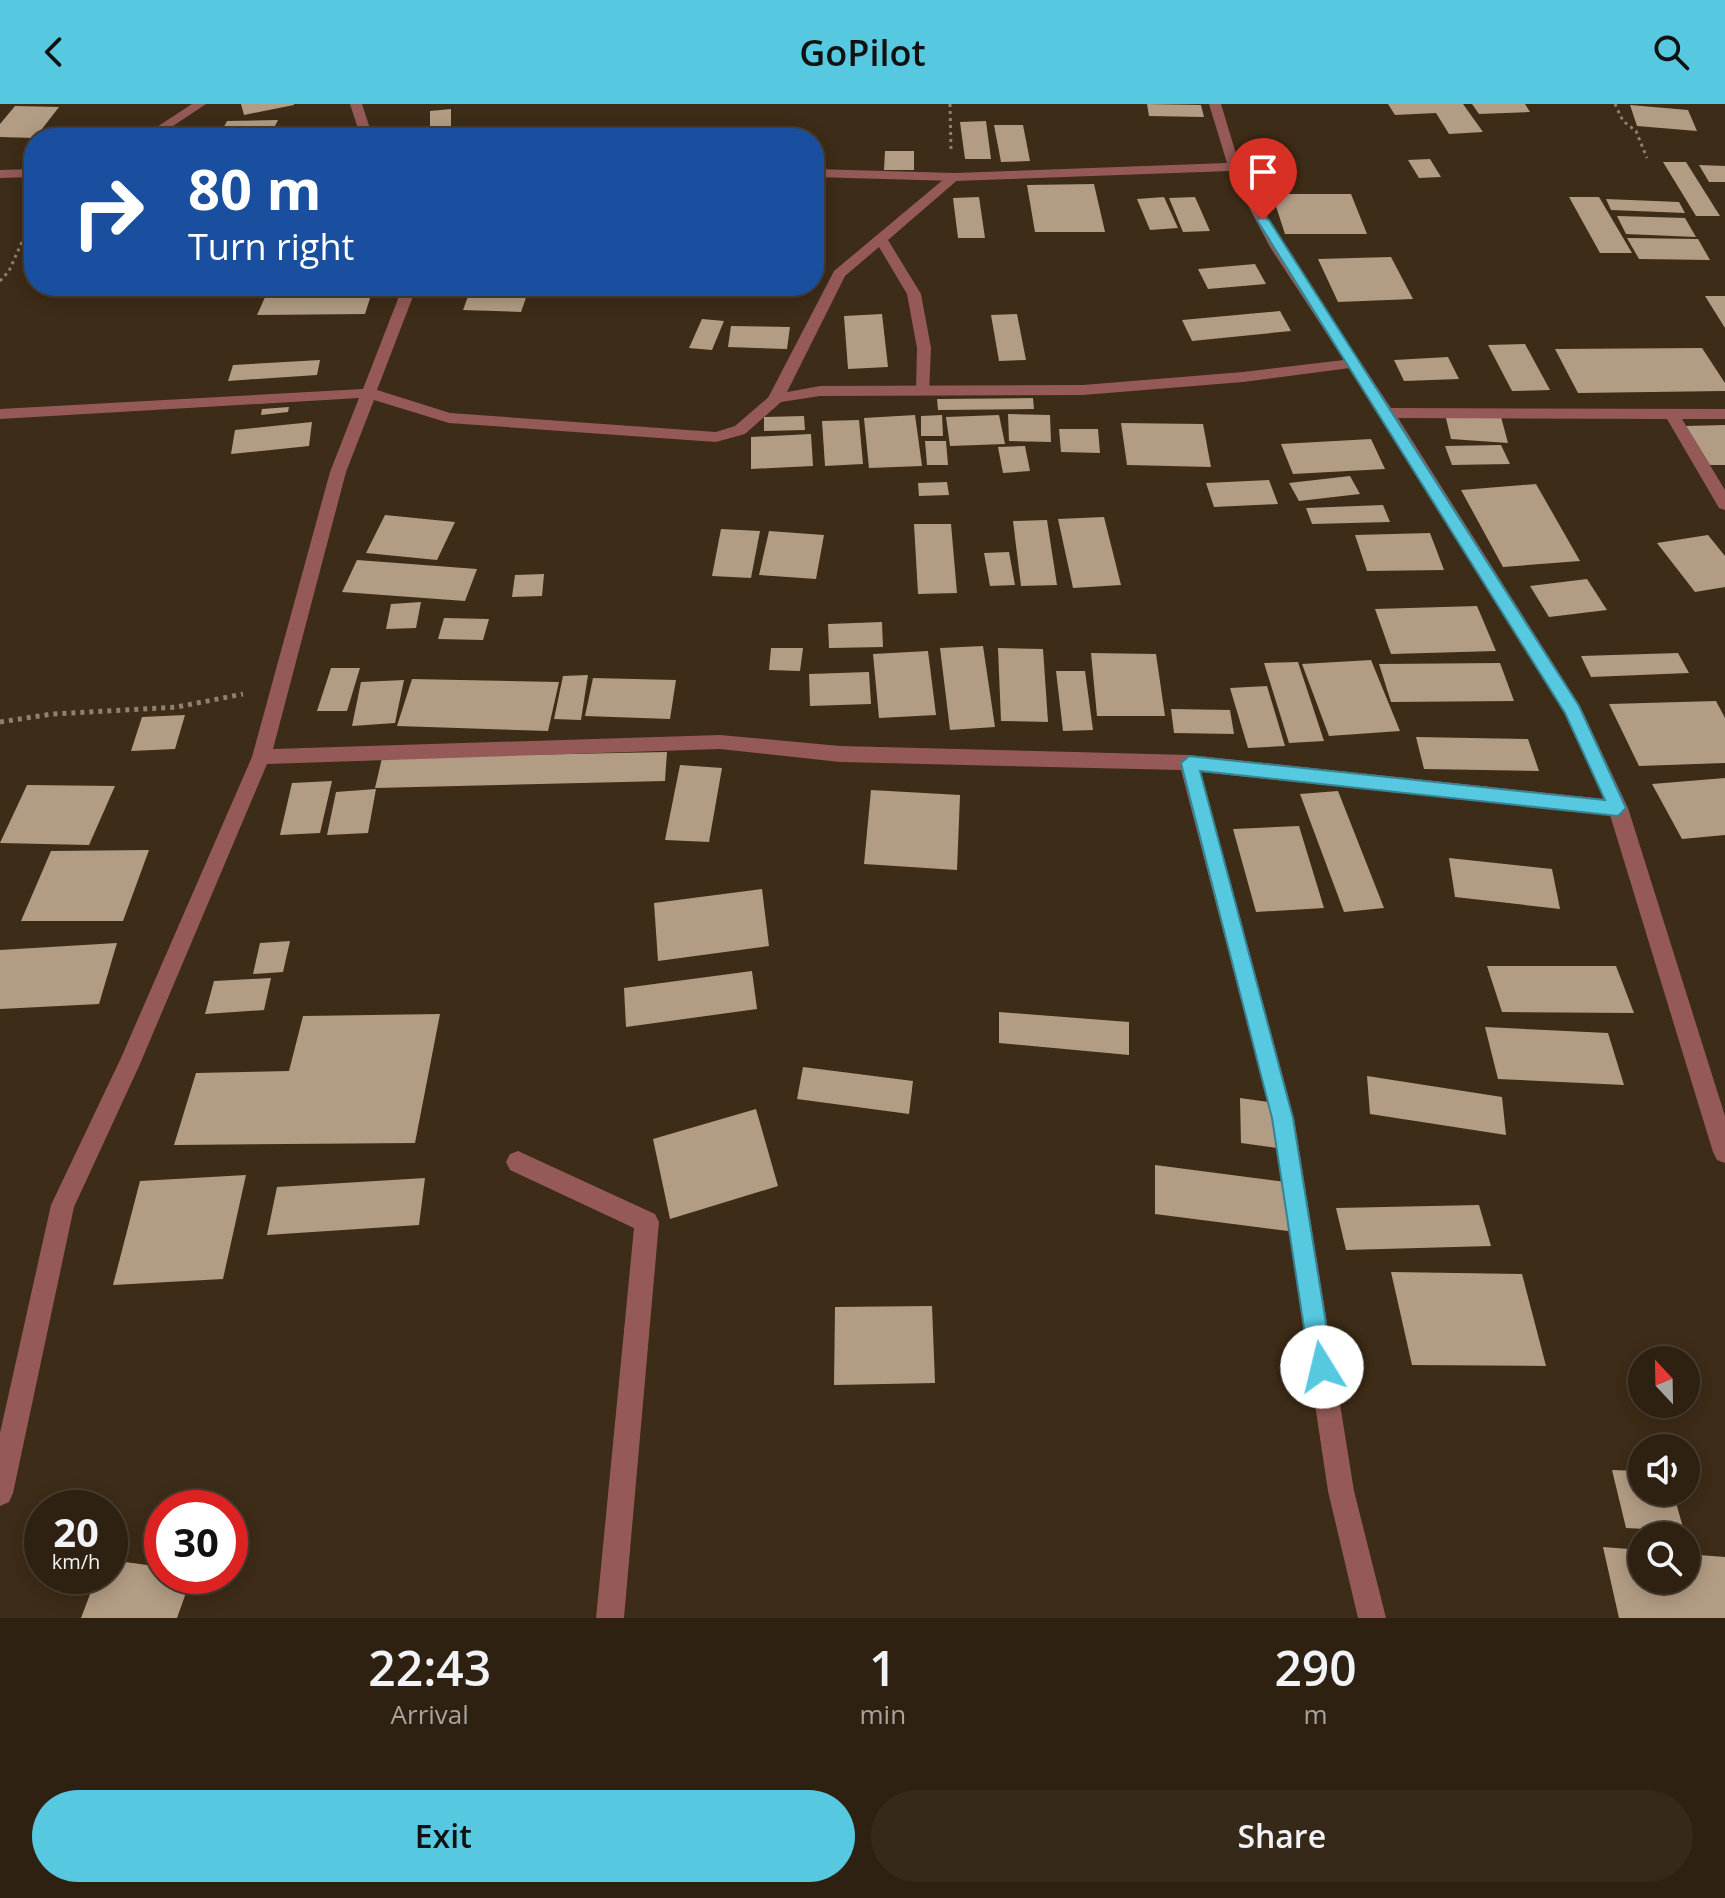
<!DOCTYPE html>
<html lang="en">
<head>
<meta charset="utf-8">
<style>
	:root { --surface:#2e2111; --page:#36291a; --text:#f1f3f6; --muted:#a7a39f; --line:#493e31; --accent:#56c9e1 }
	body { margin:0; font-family:"Open Sans",sans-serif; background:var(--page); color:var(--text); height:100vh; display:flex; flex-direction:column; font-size:30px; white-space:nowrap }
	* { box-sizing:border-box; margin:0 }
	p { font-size:26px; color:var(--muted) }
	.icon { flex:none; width:44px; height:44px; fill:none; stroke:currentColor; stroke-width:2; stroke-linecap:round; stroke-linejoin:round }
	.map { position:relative; height:1514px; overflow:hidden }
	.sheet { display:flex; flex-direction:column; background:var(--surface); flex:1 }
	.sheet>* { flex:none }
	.top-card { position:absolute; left:24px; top:24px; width:800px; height:168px; border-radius:32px; box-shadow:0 4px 20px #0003,0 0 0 2px var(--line); background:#1a4fa0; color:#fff; overflow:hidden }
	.needle { width:52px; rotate:338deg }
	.buttons { position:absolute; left:1628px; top:1242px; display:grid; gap:16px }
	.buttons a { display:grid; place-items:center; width:72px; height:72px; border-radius:50%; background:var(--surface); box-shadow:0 4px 20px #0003,0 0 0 2px var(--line); font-size:40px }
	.speed { position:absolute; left:24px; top:1386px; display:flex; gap:16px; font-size:40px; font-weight:700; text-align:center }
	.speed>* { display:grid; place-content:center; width:104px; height:104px; border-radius:50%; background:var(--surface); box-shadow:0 4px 20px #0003,0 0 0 2px var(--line); line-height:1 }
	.speed small { font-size:20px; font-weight:400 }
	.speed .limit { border:12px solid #d22; background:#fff; color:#111 }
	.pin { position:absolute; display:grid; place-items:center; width:68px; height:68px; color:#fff; margin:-82px -34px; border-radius:50% 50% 50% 0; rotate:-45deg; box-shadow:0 0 8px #0007 }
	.pin .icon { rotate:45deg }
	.me { position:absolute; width:88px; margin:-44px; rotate:351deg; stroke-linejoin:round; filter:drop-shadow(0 0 6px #0008) }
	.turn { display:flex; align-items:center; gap:28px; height:168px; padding:0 32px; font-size:36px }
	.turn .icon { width:104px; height:104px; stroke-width:2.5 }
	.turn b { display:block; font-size:56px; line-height:68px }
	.eta { display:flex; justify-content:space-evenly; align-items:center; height:136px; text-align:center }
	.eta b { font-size:48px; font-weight:600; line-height:56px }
	.cta { display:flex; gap:16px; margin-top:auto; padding:16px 32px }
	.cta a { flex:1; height:92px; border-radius:48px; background:var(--accent); color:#111; font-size:32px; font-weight:600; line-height:92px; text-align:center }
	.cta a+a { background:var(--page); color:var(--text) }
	header { display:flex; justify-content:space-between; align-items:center; height:104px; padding:0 32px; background:var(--accent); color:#111; font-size:36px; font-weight:600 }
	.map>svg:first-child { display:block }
	.building { fill:#b29c84 }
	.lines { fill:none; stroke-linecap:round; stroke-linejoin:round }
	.path-far1 { stroke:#8f806f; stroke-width:3; stroke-dasharray:3 4; stroke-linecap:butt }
	.path { stroke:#8f806f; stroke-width:5; stroke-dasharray:4 5; stroke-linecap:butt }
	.service { fill:#955a58; fill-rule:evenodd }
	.minor { fill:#955a58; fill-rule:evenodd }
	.route { fill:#56c9e1; stroke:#388392; stroke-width:2 }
</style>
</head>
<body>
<header><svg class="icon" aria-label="back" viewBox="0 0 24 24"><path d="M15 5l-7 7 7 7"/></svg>GoPilot<svg class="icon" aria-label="search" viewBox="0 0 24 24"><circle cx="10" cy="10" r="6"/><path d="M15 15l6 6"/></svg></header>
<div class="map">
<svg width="1725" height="1514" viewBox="0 0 1725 1514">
	<rect width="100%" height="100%" fill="#3d2c17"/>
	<g class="building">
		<polygon points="241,0 294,0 294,1 244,11"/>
		<polygon points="1147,0 1201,1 1204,13 1149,12"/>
		<polygon points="1388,0 1463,0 1483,28 1449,30 1436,9 1395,11"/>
		<polygon points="1472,0 1525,0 1530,8 1479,10"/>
		<polygon points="1630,1 1688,6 1697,27 1637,22"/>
		<polygon points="15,2 59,3 35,34 0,33 0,20"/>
		<polygon points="451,5 451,22 430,25 430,7"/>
		<polygon points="278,16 269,34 218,34 227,17"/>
		<polygon points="986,17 991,55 965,55 960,18"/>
		<polygon points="994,21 1023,21 1030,57 1001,58"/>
		<polygon points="446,26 447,34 408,34 408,30"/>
		<rect x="749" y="27" width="35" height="7"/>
		<polygon points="617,29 647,29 646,34 616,34"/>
		<polygon points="885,47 914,47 914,66 884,66"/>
		<polygon points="1430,55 1441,73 1419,74 1408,56"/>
		<polygon points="1663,58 1686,58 1720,112 1696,112"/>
		<polygon points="1699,61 1725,62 1725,78 1709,78"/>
		<polygon points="1094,80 1105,128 1035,128 1027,81"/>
		<polygon points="1272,90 1351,90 1367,130 1285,130"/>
		<polygon points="979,93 985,134 958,134 953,94"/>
		<polygon points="1164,93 1178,124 1150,126 1137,95"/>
		<polygon points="1195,93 1210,127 1183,128 1169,94"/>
		<polygon points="1569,93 1599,93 1632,149 1600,149"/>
		<polygon points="1606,95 1679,98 1685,109 1611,106"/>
		<polygon points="1617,112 1685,114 1696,133 1626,130"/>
		<polygon points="1627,134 1698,135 1710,156 1639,155"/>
		<polygon points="1391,153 1413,195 1338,198 1318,155"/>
		<polygon points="1255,160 1266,180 1208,185 1198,165"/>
		<polygon points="470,187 528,188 521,208 463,206"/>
		<polygon points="266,191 371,191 365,210 257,211"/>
		<polygon points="1705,192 1725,192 1725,224"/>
		<polygon points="1280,207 1291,227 1192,237 1182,216"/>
		<polygon points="882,210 888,263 848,265 844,212"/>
		<polygon points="1017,210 1026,256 999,257 991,211"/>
		<polygon points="702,215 724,217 712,246 689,244"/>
		<polygon points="731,222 790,223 787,245 728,243"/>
		<polygon points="1525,240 1550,286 1512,287 1488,241"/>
		<polygon points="1702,244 1725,279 1725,287 1578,289 1555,245"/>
		<polygon points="1448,253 1459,275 1404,277 1394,256"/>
		<polygon points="320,256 317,271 228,277 233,261"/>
		<polygon points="1033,294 1034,305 938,306 937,295"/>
		<polygon points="289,303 288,308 261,311 262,305"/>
		<polygon points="1008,310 1050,311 1051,338 1009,337"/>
		<polygon points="1445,310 1501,313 1508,339 1451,335"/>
		<polygon points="915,311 922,362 869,364 864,314"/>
		<polygon points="942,311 943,332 921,332 921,312"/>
		<polygon points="999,311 1005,340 950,342 946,313"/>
		<polygon points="804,312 805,326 764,327 764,313"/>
		<polygon points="859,316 863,360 825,362 822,317"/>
		<polygon points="312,318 309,342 231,350 235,326"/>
		<polygon points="1121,319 1203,320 1211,363 1127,361"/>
		<polygon points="1725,321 1725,361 1710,361 1686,322"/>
		<polygon points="1059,325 1098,325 1100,349 1061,348"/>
		<polygon points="811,330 813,362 751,365 751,333"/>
		<polygon points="1371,335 1385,365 1293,370 1281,340"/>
		<polygon points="925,337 946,337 948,361 927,361"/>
		<polygon points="1501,341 1510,360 1452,361 1445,342"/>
		<polygon points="1025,342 1030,367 1003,369 998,343"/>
		<polygon points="1350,372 1360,390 1299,397 1289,379"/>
		<polygon points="1269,376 1278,400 1214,403 1206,379"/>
		<polygon points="947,378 949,391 919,392 918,379"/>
		<polygon points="1536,380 1580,457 1503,463 1461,386"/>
		<polygon points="1383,401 1390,418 1312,420 1306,404"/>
		<polygon points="385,411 455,418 437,456 366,449"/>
		<polygon points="1104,413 1121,481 1073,484 1058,415"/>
		<polygon points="1047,416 1057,481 1021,482 1013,417"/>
		<polygon points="914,420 951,420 957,489 918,490"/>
		<polygon points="721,425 760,427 751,474 712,472"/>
		<polygon points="769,427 824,431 816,475 759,471"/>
		<polygon points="1430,429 1444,466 1367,467 1355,431"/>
		<polygon points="1708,431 1725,452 1725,483 1695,488 1657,439"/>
		<polygon points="1009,448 1015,481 990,482 984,449"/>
		<polygon points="357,456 477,465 465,497 342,488"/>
		<polygon points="544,470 542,492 512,493 515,471"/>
		<polygon points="1587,475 1607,506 1549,513 1530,482"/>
		<polygon points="421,498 416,524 386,525 391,500"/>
		<polygon points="1477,502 1496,547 1391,550 1375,505"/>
		<polygon points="444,514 489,515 483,536 438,535"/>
		<polygon points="882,518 883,543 829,544 828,520"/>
		<polygon points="983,542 995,623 950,626 940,544"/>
		<polygon points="771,544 803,544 800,567 769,566"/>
		<polygon points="998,544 1043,545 1048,618 1001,617"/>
		<polygon points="928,547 936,611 879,614 873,550"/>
		<polygon points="1091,549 1156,550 1165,612 1097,612"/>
		<polygon points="1678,549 1689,569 1591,573 1581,552"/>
		<polygon points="1371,556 1400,627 1329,632 1302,560"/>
		<polygon points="1298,558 1324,637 1289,639 1264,559"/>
		<polygon points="1500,559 1514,597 1391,598 1379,560"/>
		<polygon points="331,564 360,564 347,607 317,607"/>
		<polygon points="1056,567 1085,567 1093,626 1063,627"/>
		<polygon points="869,568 871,600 810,602 809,570"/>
		<polygon points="588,571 581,616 554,615 563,572"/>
		<polygon points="593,574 676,576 670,615 585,612"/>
		<polygon points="412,575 559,578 548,627 397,622"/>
		<polygon points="404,576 395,619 352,622 361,578"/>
		<polygon points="1267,582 1285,642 1248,644 1230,584"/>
		<polygon points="1716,597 1725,614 1725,659 1639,662 1609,600"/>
		<polygon points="1171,605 1230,606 1234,630 1174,629"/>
		<polygon points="185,611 175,645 131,647 142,613"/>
		<polygon points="1416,633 1528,635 1539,667 1424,665"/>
		<polygon points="667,648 665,677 375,684 382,654"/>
		<polygon points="680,661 722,664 709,738 665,736"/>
		<polygon points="1725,674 1725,731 1682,735 1652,680"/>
		<polygon points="332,677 320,729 280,731 292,679"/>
		<polygon points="27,681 115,682 89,741 0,739"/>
		<polygon points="376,685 368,729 327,731 336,688"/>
		<polygon points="871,686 960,691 957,766 864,760"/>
		<polygon points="1338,687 1384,804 1344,808 1300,690"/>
		<polygon points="1299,722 1324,804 1256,808 1233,725"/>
		<polygon points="149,746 123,817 21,817 51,747"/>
		<polygon points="1449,754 1552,765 1560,805 1455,793"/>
		<polygon points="762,785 769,842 658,857 654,799"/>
		<polygon points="290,837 283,868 253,870 260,839"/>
		<polygon points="117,839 99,900 0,905 0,846"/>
		<polygon points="1487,862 1616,862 1634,909 1502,908"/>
		<polygon points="752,867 757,905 626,923 624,884"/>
		<polygon points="271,874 264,906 205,910 214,877"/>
		<polygon points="999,908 1129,918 1129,951 999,939"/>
		<polygon points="440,910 415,1039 174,1041 196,969 289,967 303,912"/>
		<polygon points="1485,923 1608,929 1624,981 1498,975"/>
		<polygon points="803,963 913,977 909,1010 797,995"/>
		<polygon points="1367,972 1502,993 1506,1031 1370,1010"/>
		<polygon points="1240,994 1276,999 1277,1044 1241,1039"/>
		<polygon points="756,1005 778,1082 670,1115 653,1035"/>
		<polygon points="1155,1061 1286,1078 1288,1127 1155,1110"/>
		<polygon points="246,1071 223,1175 113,1181 140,1077"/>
		<polygon points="425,1074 419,1121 267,1131 277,1083"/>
		<polygon points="1479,1101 1491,1142 1346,1146 1336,1104"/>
		<polygon points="1391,1168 1522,1170 1546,1262 1412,1261"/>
		<polygon points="932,1202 935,1279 834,1281 835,1203"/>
		<polygon points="1612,1366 1642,1367 1642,1388 1673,1388 1684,1427 1626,1424"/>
		<polygon points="1603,1443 1642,1446 1642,1476 1686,1476 1686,1450 1725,1453 1725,1514 1619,1514"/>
		<polygon points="110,1456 162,1463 162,1472 192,1472 177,1514 81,1514 97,1472 110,1472"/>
	</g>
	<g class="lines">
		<g class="path-far1">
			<polyline points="950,0 951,47"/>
			<polyline points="1615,0 1623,17 1636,27 1647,54"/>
			<polyline points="0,177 9,167 34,111"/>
		</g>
		<polyline class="path" points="0,618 52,610 177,603 243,590"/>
		<polygon class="service" points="950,70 961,73 888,136 921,190 931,244 929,289 924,291 916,286 917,244 907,190 879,143 845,172 784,294 781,297 771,297 768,294 834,167"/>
		<g class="minor">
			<polygon points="192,0 206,0 155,34 140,34"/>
			<polygon points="350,0 362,0 373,34 361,34"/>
			<path d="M1209,0H1221L1240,63L1284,143L1391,304L1725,305V315H1682L1725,386V406L1719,404L1667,315L1398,314L1580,602L1628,704L1725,1012V1059L1717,1056L1713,1048L1610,711L1201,668L1294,1014L1354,1387L1386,1514H1358L1328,1387L1272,1014L1181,666L840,658L720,645L267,660L140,960L74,1103L13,1389L9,1398L0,1402V1329L51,1101L121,954L252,653L330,368L359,294L0,315V305L363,285L403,182H417L377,286L450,309L716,328L735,322L771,291L820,282L1083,281L1243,268L1344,256L1270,143L1230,67L955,77L814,73V65L955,69L1227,59ZM1350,264L1565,610L1604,695L1189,651L840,642L720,631L273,645L346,368L374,296L449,319L716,338L745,330L781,298L820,292L1083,291L1243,278Z"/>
			<polygon points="34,65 34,73 0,74 0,66"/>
			<polygon points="518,1047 655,1110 659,1118 624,1514 596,1514 634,1124 510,1066 506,1058 510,1050"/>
		</g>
	</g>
	<polygon class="route" points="1263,113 1269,116 1579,602 1626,704 1618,712 1200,667 1293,1014 1333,1263 1330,1271 1322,1275 1313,1271 1310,1263 1272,1014 1181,659 1189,652 1605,696 1565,609 1257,116"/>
</svg>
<div class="buttons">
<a><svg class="needle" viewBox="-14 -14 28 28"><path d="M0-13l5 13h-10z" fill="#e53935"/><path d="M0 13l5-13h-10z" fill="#a7a39f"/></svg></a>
<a><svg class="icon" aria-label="sound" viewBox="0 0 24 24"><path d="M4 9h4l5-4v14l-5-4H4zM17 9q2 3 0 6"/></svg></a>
<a><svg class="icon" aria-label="search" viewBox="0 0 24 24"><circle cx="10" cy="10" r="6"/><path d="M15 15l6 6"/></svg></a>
</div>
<div class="speed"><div>20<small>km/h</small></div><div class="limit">30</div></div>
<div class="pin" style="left:1263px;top:116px;background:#d93025"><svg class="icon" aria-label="arrive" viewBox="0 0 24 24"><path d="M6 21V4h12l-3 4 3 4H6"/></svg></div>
<svg class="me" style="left:1322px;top:1263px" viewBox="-20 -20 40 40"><circle r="19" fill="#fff"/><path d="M0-13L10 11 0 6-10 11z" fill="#56c9e1"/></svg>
<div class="top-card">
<div class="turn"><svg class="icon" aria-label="right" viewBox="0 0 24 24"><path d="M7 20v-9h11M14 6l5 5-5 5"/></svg><div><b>80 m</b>Turn right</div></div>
</div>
</div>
<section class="sheet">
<div class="eta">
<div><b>22:43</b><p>Arrival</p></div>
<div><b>1</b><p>min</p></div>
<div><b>290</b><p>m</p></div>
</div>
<div class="cta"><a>Exit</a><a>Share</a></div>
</section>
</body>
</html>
